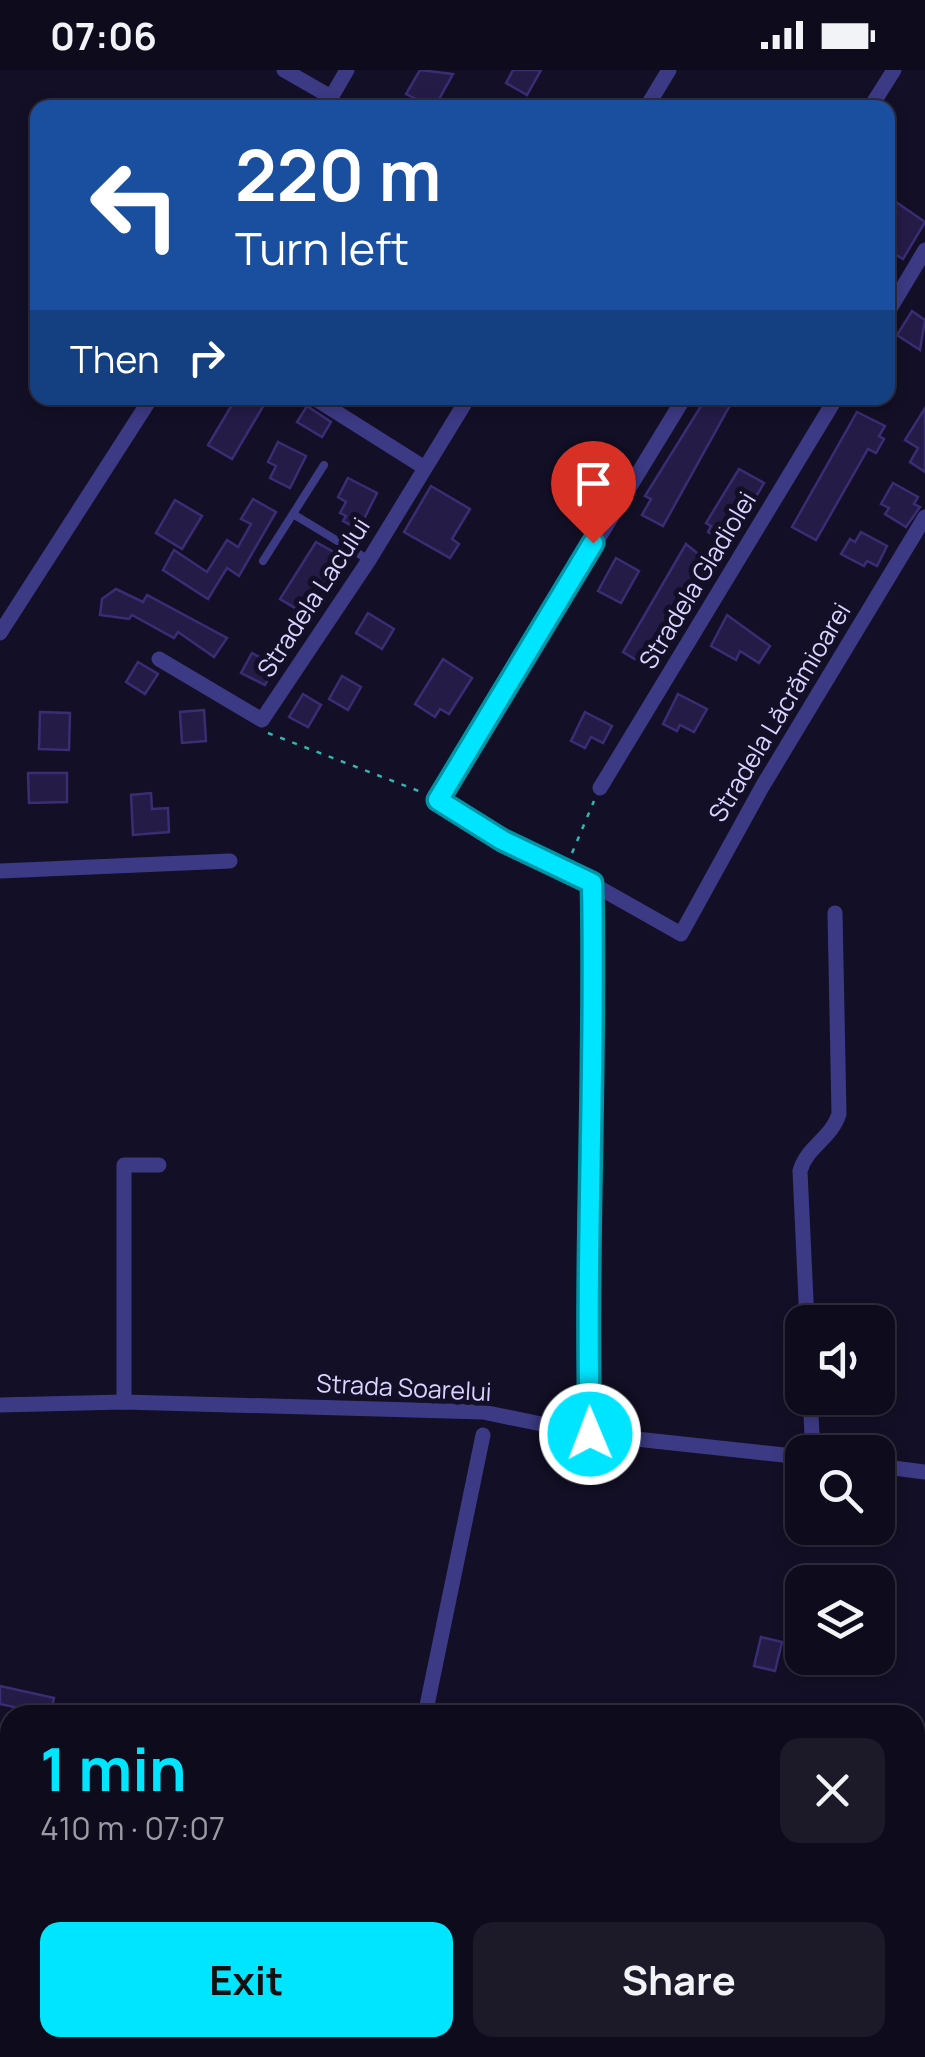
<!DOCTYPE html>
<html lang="en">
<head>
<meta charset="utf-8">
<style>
	:root { --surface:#0e0b1c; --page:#1c1929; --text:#f1f3f6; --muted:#9b9ba3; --line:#2e2b3b; --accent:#00e5ff }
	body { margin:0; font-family:Manrope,sans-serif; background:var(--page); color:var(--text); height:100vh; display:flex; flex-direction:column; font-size:38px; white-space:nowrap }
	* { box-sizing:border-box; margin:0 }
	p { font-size:32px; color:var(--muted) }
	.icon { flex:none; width:55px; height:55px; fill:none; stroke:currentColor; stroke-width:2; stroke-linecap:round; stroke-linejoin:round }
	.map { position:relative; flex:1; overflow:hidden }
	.details { position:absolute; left:0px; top:1635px; width:925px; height:352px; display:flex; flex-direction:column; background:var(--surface); border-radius:30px 30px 0 0; box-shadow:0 5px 15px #0003,0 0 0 2px var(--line) }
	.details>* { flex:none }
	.guide { position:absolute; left:30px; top:30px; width:865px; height:305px; border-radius:20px; box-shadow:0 5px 15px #0003,0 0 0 2px var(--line); background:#1a4fa0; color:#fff; overflow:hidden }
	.buttons { position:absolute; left:785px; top:1235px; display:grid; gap:20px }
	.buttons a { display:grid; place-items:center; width:110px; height:110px; border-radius:20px; background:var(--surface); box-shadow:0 5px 15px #0003,0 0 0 2px var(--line); font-size:50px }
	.pin { position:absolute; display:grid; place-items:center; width:85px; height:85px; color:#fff; margin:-102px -42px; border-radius:50% 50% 50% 0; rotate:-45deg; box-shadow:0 0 10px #0007 }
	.pin .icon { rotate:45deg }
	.me { position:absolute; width:110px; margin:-55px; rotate:359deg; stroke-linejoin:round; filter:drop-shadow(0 0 8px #0008) }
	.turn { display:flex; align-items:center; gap:35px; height:210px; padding:0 40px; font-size:45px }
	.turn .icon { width:130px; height:130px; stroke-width:2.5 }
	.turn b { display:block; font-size:70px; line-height:85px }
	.then { display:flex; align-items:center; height:95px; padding:0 40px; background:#0003; gap:20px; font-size:38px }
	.round { display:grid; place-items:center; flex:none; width:105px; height:105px; border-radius:20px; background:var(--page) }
	.summary { display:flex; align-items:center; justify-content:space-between; height:170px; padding:0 40px }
	h1 { font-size:60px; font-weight:700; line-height:75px; color:var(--accent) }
	.primary-button { display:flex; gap:20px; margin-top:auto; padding:20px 40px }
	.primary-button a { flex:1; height:115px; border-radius:20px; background:var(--accent); color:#111; font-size:40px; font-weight:700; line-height:115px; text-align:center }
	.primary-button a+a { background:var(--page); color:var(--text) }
	.status { display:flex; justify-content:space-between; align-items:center; height:70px; padding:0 50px; background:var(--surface); direction:ltr }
	.status svg { height:28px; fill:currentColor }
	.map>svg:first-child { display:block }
	.water { fill:url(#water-ripples) }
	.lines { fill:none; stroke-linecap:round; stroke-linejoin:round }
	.stream { stroke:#0a1f44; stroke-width:5 }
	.building { fill:#241b47; stroke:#3b2d73; stroke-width:2.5 }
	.path { stroke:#2fb8b0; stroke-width:2.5; stroke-dasharray:5 8; stroke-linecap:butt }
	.lane { stroke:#3d3a85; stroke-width:8 }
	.street { stroke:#3d3a85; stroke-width:15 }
	.secondary { stroke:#6f6bff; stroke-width:22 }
	.route-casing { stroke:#0095a6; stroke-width:25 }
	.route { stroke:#00e5ff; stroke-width:18 }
	.labels { text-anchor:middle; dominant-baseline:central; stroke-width:10; stroke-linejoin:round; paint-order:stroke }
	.street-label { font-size:25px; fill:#d9d4ff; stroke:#130f26 }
</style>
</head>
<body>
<div class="status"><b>07:06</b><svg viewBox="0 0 49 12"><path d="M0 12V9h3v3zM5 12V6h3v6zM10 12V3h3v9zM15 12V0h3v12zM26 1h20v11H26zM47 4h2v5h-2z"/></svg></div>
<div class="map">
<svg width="925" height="1987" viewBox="0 0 925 1987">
	<defs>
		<pattern id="water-ripples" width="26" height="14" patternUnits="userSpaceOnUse" patternTransform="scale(2.5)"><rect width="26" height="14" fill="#0a1f44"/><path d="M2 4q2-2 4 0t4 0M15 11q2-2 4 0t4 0" fill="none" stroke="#2d3f60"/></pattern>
	</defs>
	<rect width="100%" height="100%" fill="#130f26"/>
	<polygon class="water" points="915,1917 925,1920 925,1987 617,1987 618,1978 915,1978"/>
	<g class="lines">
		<g class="stream">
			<polyline points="0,1895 10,1896"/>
			<polyline points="252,1978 267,1987"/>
			<polyline points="543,1978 620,1987"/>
		</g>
	</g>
	<g class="building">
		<polygon points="420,0 453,4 434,38 406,24"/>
		<polygon points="513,0 541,0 527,25 506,13"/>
		<polygon points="896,132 925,152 903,189 896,185 888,199 888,148"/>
		<polygon points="912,241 925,250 920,280 897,265"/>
		<polygon points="236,328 268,328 232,389 208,375"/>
		<polygon points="706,328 734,328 663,456 642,445 651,429 645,426"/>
		<polygon points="307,336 331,352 322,367 297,352"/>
		<polygon points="925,338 925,402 910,392 918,378 905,370"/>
		<polygon points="857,342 885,356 879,366 884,369 876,383 868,379 816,470 792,457"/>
		<polygon points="278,372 306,386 290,418 270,408 276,396 268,392"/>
		<polygon points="739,399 764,413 753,432 745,427 732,449 739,453 724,471 708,462 711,456 706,453"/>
		<polygon points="348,408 377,423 361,455 357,452 354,457 343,451 346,446 340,443 346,432 338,427"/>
		<polygon points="893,413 918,427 914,434 920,437 906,457 885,444 889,438 881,434"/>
		<polygon points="431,416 470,439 452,469 459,474 450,488 404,462"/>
		<polygon points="253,429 276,442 239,506 227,498 208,529 163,500 174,480 207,502 227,470 238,477 251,454 241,449"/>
		<polygon points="175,430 202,446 182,479 156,463"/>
		<polygon points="861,462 887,476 877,496 867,491 864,496 841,484 850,469 855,472"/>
		<polygon points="316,472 339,485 305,544 280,529"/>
		<polygon points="686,474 707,491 661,569 663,577 656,590 642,582 638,591 623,582"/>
		<polygon points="616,488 639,501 621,533 598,521"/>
		<polygon points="116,519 143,532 147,525 227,568 214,587 178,562 174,568 132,545 129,549 100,545 102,529"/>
		<polygon points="368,543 394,559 382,579 356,563"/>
		<polygon points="727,545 770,576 759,593 740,581 736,590 711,576"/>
		<polygon points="252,583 275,595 265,615 241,603"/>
		<polygon points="443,589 472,608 449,644 440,639 435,647 415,634"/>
		<polygon points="138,592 158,604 145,624 126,612"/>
		<polygon points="342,606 361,617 348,640 329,629"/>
		<polygon points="303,624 321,635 308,657 289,647"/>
		<polygon points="678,624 707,639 694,662 680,655 677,661 663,654"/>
		<polygon points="204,640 206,671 182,673 180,642"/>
		<polygon points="40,642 70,643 69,680 39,679"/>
		<polygon points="585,642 612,656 603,673 591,667 585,678 571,671"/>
		<polygon points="28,703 67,703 67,732 29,733"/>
		<polygon points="151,723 152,739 168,738 169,762 133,765 131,725"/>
		<polygon points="761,1567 782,1572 775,1601 754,1596"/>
		<polygon points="0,1616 54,1628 50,1645 27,1645 28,1640 0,1634"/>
	</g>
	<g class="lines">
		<g class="path">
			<polyline points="268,663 424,723"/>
			<polyline points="572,783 594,731"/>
		</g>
		<g class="lane">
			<polyline points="293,444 369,490"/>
			<polyline points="263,491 324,395"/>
			<polyline points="161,1987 161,1980"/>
		</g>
		<g class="street">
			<polyline points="284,0 331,27"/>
			<polyline points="325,38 347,0"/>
			<polyline points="646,38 669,0"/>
			<polyline points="870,38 894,0"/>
			<polyline points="888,242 925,180"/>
			<polyline points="314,328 425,398"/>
			<polyline points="684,328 439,730 462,748 566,799 681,864 762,717 925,447"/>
			<polyline points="0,563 151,328"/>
			<polyline points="159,589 262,650 369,490 468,328"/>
			<polyline points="600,718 836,328"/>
			<polyline points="0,801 230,791"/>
			<path d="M807,1252L800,1101C807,1076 831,1069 839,1044L835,843"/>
			<polyline points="810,1328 813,1382"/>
			<polyline points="124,1332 124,1095 159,1095"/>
			<polyline points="0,1335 124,1332 483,1342 590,1364 802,1387"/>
			<path d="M590,1364C586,1181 595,997 592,813"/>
			<polyline points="878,1396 925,1402"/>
			<polyline points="425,1645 483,1365"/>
			<polyline points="0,1782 10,1784"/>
			<polyline points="915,1827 925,1781"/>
			<polyline points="0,1914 10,1919"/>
			<polyline points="42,1978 46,1987"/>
		</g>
		<g class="secondary">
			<polyline points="0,1747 10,1749"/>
			<polyline points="915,1851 925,1854"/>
		</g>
	</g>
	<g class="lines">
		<g class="route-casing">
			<path id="route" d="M590,1364C585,1181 596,997 592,813L502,770L438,730L593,473"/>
		</g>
		<use href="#route" class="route"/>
	</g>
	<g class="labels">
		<g class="street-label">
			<text transform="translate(697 510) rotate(-59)">Stradela Gladiolei</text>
			<text transform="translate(313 527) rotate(-57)">Stradela Lacului</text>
			<text transform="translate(779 642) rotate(-59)">Stradela Lăcrămioarei</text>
			<text transform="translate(404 1317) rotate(3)">Strada Soarelui</text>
		</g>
	</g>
</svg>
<div class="buttons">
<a><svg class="icon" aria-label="sound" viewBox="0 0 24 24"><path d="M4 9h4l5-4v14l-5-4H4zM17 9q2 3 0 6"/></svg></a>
<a><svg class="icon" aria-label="search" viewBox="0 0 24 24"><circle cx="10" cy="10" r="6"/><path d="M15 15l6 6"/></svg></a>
<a><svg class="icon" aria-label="layers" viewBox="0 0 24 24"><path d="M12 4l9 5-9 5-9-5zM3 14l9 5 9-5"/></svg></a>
</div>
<div class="pin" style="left:593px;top:473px;background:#d93025"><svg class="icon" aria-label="arrive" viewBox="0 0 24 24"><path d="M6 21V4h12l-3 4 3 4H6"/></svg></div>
<svg class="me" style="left:590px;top:1364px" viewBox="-20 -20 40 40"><circle r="17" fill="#00e5ff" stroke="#fff" stroke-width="3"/><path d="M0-11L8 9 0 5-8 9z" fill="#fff"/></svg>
<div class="guide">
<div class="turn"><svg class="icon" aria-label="left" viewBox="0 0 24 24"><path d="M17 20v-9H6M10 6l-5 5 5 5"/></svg><div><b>220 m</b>Turn left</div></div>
<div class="then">Then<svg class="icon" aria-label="right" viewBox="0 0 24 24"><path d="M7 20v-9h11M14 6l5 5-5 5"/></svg></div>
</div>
<section class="details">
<div class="summary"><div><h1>1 min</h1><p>410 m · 07:07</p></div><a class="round"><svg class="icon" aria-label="close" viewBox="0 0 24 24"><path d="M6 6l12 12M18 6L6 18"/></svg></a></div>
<div class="primary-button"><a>Exit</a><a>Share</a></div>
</section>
</div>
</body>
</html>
